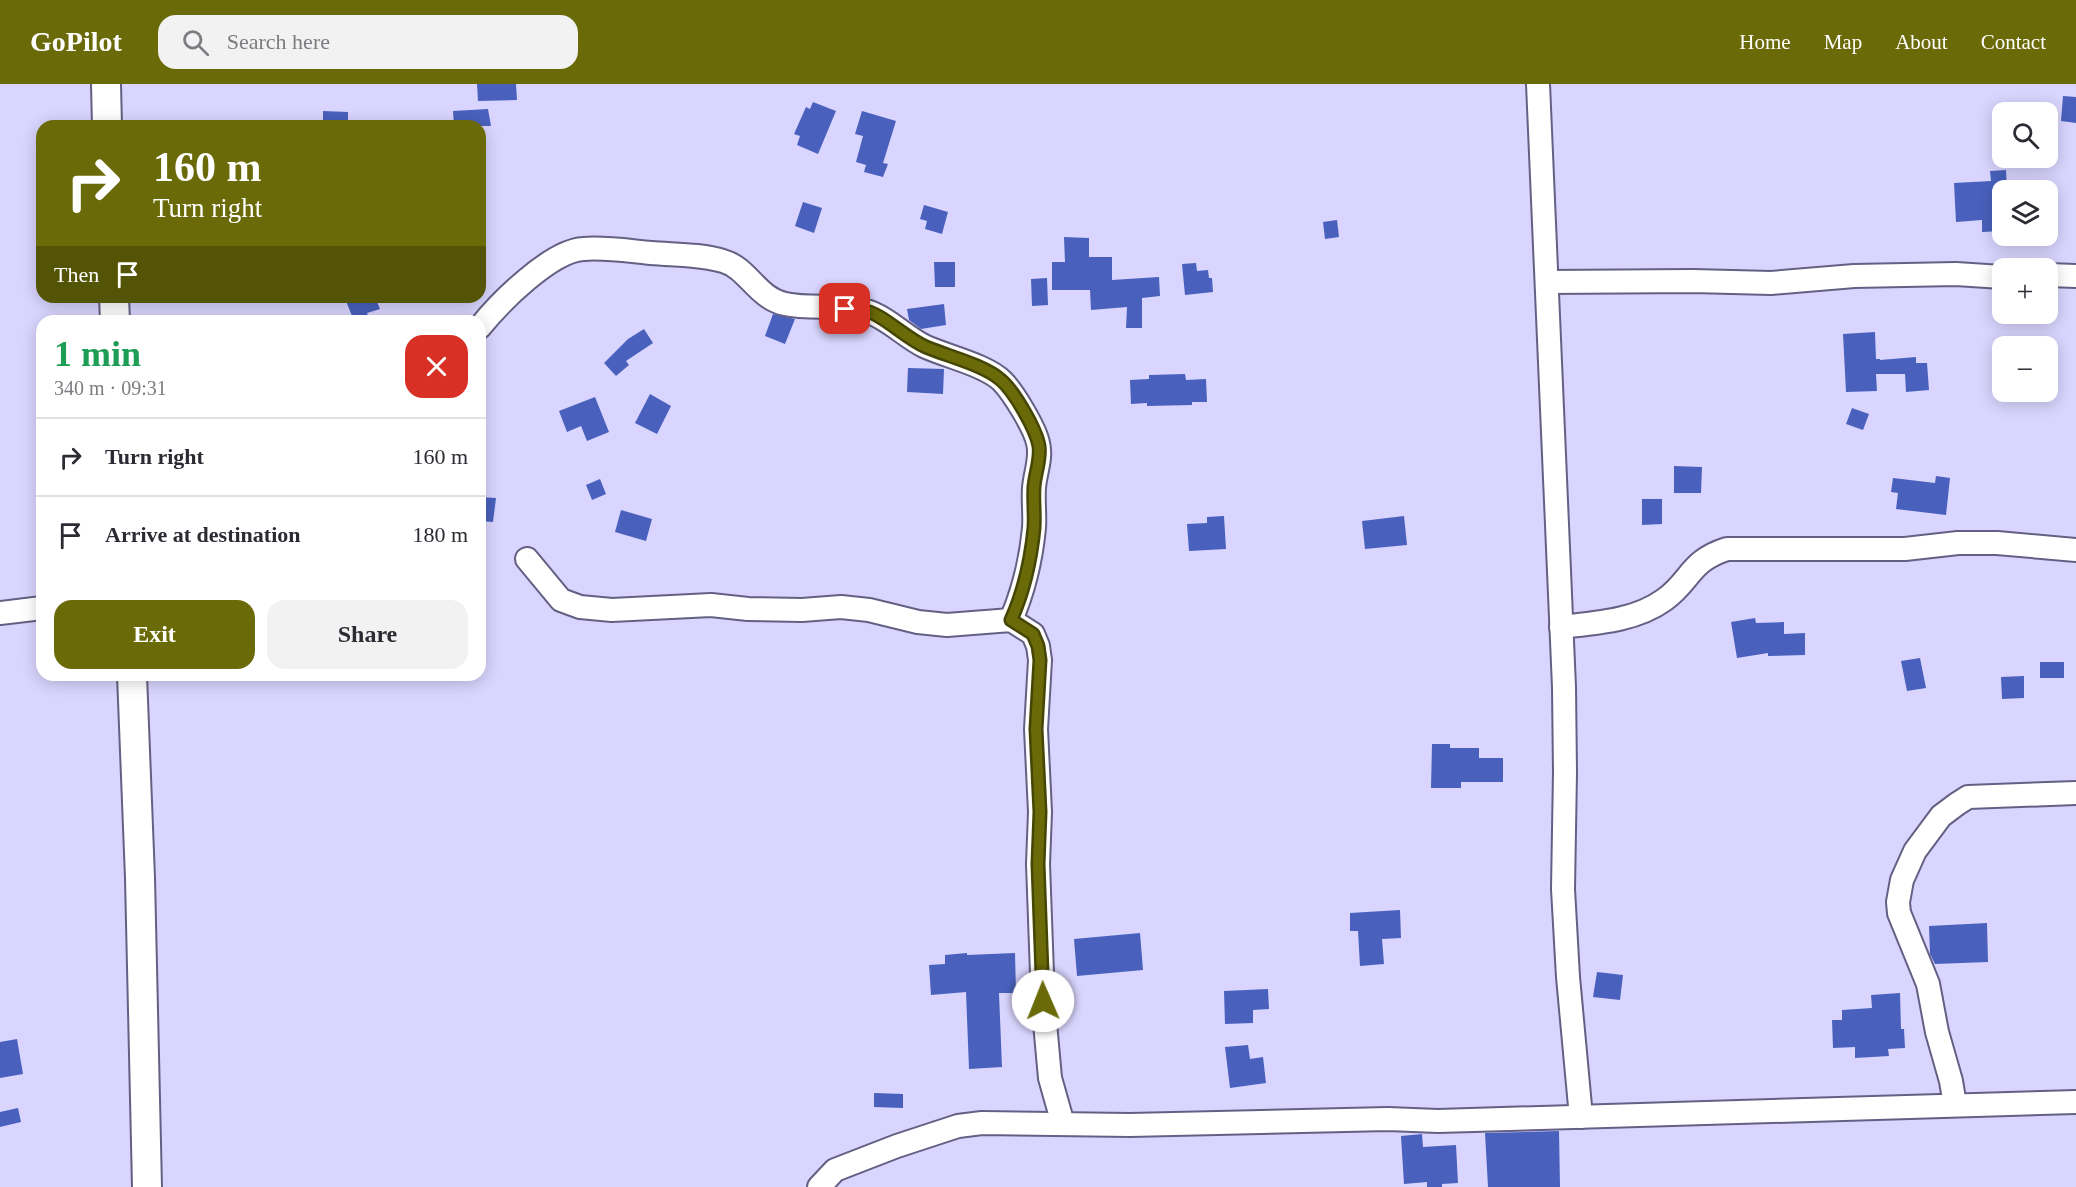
<!DOCTYPE html>
<html lang="en">
<head>
<meta charset="utf-8">
<style>
	:root { --surface:#fff; --page:#f2f2f3; --text:#2b2b33; --muted:#7c7c81; --line:#e1e1e2; --accent:#6a6a08 }
	body { margin:0; font-family:"Times New Roman",serif; background:var(--page); color:var(--text); height:100vh; display:flex; flex-direction:column; font-size:22px; white-space:nowrap }
	* { box-sizing:border-box; margin:0 }
	p { font-size:20px; color:var(--muted) }
	.icon { flex:none; width:33px; height:33px; fill:none; stroke:currentColor; stroke-width:2; stroke-linecap:round; stroke-linejoin:round }
	.map { position:relative; flex:1; overflow:hidden }
	.drawer { position:absolute; left:36px; top:231px; width:450px; height:366px; display:flex; flex-direction:column; background:var(--surface); border-radius:18px; box-shadow:0 3px 15px #0003 }
	.drawer>* { flex:none }
	.guide { position:absolute; left:36px; top:36px; width:450px; height:183px; border-radius:18px; box-shadow:0 3px 15px #0003; background:#6a6a08; color:#fff; overflow:hidden }
	.fabs { position:absolute; left:1992px; top:18px; display:grid; gap:12px }
	.fabs a { display:grid; place-items:center; width:66px; height:66px; border-radius:12px; background:var(--surface); box-shadow:0 3px 15px #0003; font-size:30px }
	.pin { position:absolute; display:grid; place-items:center; width:51px; height:51px; color:#fff; margin:-26px; border-radius:12px; box-shadow:0 3px 9px #0006 }
	.me { position:absolute; width:66px; margin:-33px; rotate:359deg; stroke-linejoin:round; filter:drop-shadow(0 0 4px #0008) }
	.turn { display:flex; align-items:center; gap:21px; height:126px; padding:0 18px; font-size:27px }
	.turn .icon { width:78px; height:78px; stroke-width:2.5 }
	.turn b { display:block; font-size:42px; line-height:51px }
	.then { display:flex; align-items:center; height:57px; padding:0 18px; background:#0003; gap:12px; font-size:22px }
	.round { display:grid; place-items:center; flex:none; width:63px; height:63px; border-radius:18px; background:var(--page) }
	.overview { display:flex; align-items:center; justify-content:space-between; height:102px; padding:0 18px }
	h1 { font-size:36px; font-weight:800; line-height:45px; color:#1e9e55 }
	.cta { display:flex; gap:12px; margin-top:auto; padding:12px 18px }
	.cta a { flex:1; height:69px; border-radius:18px; background:var(--accent); color:#fff; font-size:24px; font-weight:800; line-height:69px; text-align:center }
	.cta a+a { background:var(--page); color:var(--text) }
	ul { padding:0; list-style:none }
	li { display:flex; align-items:center; gap:18px; height:78px; padding:0 18px; border-top:2px solid var(--line) }
	li div { flex:1 }
	li b { display:block; font-size:22px }
	li em { font-style:normal }
	header { display:flex; align-items:center; gap:36px; box-sizing:border-box; height:84px; padding:0 30px; background:var(--accent); color:#fff }
	header strong { font-size:28px }
	nav { display:flex; gap:33px; margin-inline-start:auto; font-size:21px }
	.search { width:420px; height:54px; background:var(--page); display:flex; align-items:center; gap:15px; box-sizing:border-box; padding:0 21px; border-radius:18px; color:var(--muted); font-size:22px }
	.map>svg:first-child { display:block }
	.building { fill:#4961bd }
	.lines { fill:none; stroke-linecap:round; stroke-linejoin:round }
	.minor-casing { stroke:#646084; stroke-width:26 }
	.major-casing { stroke:#646084; stroke-width:32 }
	.minor { stroke:#fff; stroke-width:22 }
	.major { stroke:#fff; stroke-width:28 }
	.route-casing { stroke:#454505; stroke-width:15 }
	.route { stroke:#6a6a08; stroke-width:10 }
</style>
</head>
<body>
<header>
<strong>GoPilot</strong>
<div class="search"><svg class="icon" aria-label="search" viewBox="0 0 24 24"><circle cx="10" cy="10" r="6"/><path d="M15 15l6 6"/></svg>Search here</div>
<nav><a>Home</a><a>Map</a><a>About</a><a>Contact</a></nav>
</header>
<div class="map">
<svg width="2076" height="1103" viewBox="0 0 2076 1103">
	<rect width="100%" height="100%" fill="#d9d5fe"/>
	<g class="building">
		<polygon points="477,0 516,0 517,16 478,17"/>
		<polygon points="2063,12 2076,13 2076,39 2061,37"/>
		<polygon points="813,18 836,27 818,70 797,61 800,52 794,50 806,23 810,25"/>
		<polygon points="488,25 491,42 454,42 453,27"/>
		<polygon points="323,27 348,28 348,42 323,42"/>
		<polygon points="862,27 896,37 883,79 888,80 883,93 864,88 866,81 856,78 863,52 855,50"/>
		<polygon points="2006,86 2007,106 2002,106 2002,147 1982,148 1982,136 1956,138 1954,99 1991,97 1990,87"/>
		<polygon points="803,118 822,124 814,149 795,142"/>
		<polygon points="924,121 948,128 942,150 925,145 927,137 920,135"/>
		<polygon points="1337,136 1339,153 1325,155 1323,138"/>
		<polygon points="1064,153 1089,154 1089,173 1112,173 1112,196 1159,193 1160,212 1142,214 1142,244 1126,244 1127,223 1091,226 1090,206 1052,206 1052,178 1065,178"/>
		<polygon points="934,178 955,178 955,203 935,203"/>
		<polygon points="1196,179 1197,187 1208,186 1209,194 1212,194 1213,208 1185,211 1182,180"/>
		<polygon points="1047,194 1048,221 1032,222 1031,195"/>
		<polygon points="358,213 375,213 380,225 367,229 370,237 354,237 346,217"/>
		<polygon points="944,220 946,241 921,245 909,236 907,225"/>
		<polygon points="773,230 795,235 785,260 765,252"/>
		<polygon points="644,245 653,259 626,277 629,281 616,292 604,279 628,255"/>
		<polygon points="1875,248 1876,275 1880,275 1880,276 1916,273 1916,279 1927,279 1929,306 1906,308 1905,290 1876,290 1877,307 1846,308 1843,250"/>
		<polygon points="908,284 944,285 943,310 907,308"/>
		<polygon points="1185,290 1186,296 1206,295 1207,318 1192,318 1192,321 1147,322 1147,319 1131,320 1130,296 1149,295 1149,291"/>
		<polygon points="650,310 671,322 657,350 635,339"/>
		<polygon points="595,313 609,348 587,357 581,342 567,348 559,327"/>
		<polygon points="1852,324 1869,330 1863,346 1846,340"/>
		<polygon points="1674,382 1702,383 1701,409 1674,409"/>
		<polygon points="1936,392 1950,394 1946,431 1896,425 1898,409 1891,408 1893,394 1935,399"/>
		<polygon points="600,395 606,410 592,416 586,401"/>
		<polygon points="480,413 496,414 493,438 480,437"/>
		<polygon points="1642,415 1662,415 1662,440 1642,441"/>
		<polygon points="621,426 652,435 646,457 615,448"/>
		<polygon points="1224,432 1226,465 1189,467 1187,440 1207,439 1207,433"/>
		<polygon points="1404,432 1407,461 1365,465 1362,437"/>
		<polygon points="1755,534 1756,539 1784,538 1784,550 1805,549 1805,571 1768,572 1768,569 1737,574 1731,538"/>
		<polygon points="1920,574 1926,604 1907,607 1901,577"/>
		<rect x="2040" y="578" width="24" height="16"/>
		<polygon points="2024,592 2024,614 2002,615 2001,593"/>
		<polygon points="1432,660 1450,660 1450,664 1479,664 1479,674 1503,674 1503,698 1461,698 1461,704 1431,704"/>
		<polygon points="1400,826 1401,854 1382,855 1384,880 1360,882 1358,847 1350,847 1350,829"/>
		<polygon points="1987,839 1988,878 1935,880 1930,870 1929,842"/>
		<polygon points="1140,849 1143,886 1077,892 1074,855"/>
		<polygon points="967,869 967,871 1015,869 1016,909 999,909 1002,983 969,985 966,908 931,911 929,881 945,880 945,871"/>
		<polygon points="1597,888 1623,891 1620,916 1593,913"/>
		<polygon points="1268,905 1269,925 1253,926 1253,939 1225,940 1224,907"/>
		<polygon points="1900,909 1901,945 1904,945 1905,964 1888,965 1889,972 1855,974 1855,963 1833,964 1832,936 1842,936 1842,926 1872,924 1871,911"/>
		<polygon points="17,955 23,990 0,994 0,958"/>
		<polygon points="1248,961 1250,975 1263,973 1266,999 1230,1004 1225,963"/>
		<polygon points="874,1009 903,1010 903,1024 874,1023"/>
		<polygon points="18,1024 21,1038 0,1043 0,1028"/>
		<polygon points="1559,1047 1560,1103 1488,1103 1485,1049"/>
		<polygon points="1422,1050 1423,1063 1456,1061 1458,1099 1442,1100 1442,1103 1427,1103 1427,1098 1404,1100 1401,1052"/>
	</g>
	<g class="lines">
		<g class="minor-casing">
			<g id="minor">
				<polyline points="1538,0 1564,603 1565,688 1563,805 1568,893 1581,1033"/>
				<polyline points="2048,191 2076,192"/>
				<polyline points="1547,198 1693,197 1771,199 1854,192 1956,190 2002,193"/>
				<path d="M480,243C500,218 551,167 583,165C605,163 629,167 651,169C674,171 700,170 723,177C748,184 757,214 785,220C811,226 840,219 866,227C887,233 904,252 924,262C945,272 986,281 1002,297C1013,308 1035,344 1038,359C1042,374 1035,389 1034,404C1033,417 1035,431 1034,444C1031,476 1023,508 1011,536"/>
				<polyline points="527,475 561,516 580,523 612,526 711,521 748,525 802,526 841,523 869,526 918,538 947,541 1011,536 1033,550 1038,562 1040,576 1036,645 1040,728 1038,780 1043,917 1050,994 1063,1040"/>
				<polyline points="0,529 42,524"/>
				<path d="M1561,543C1595,539 1635,537 1664,516C1691,497 1689,477 1727,465H1905L1958,459H1997L2076,466"/>
				<polyline points="1955,1021 1951,997 1937,948 1928,900 1899,829 1898,818 1902,796 1915,767 1941,732 1957,720 1968,713 2076,709"/>
				<polyline points="819,1103 835,1086 897,1062 958,1042 982,1039 1130,1041 1388,1035 1438,1037 2076,1018"/>
			</g>
		</g>
		<g class="major-casing">
			<g id="major">
				<polyline points="106,0 107,42"/>
				<polyline points="114,213 115,237"/>
				<polyline points="132,591 140,794 147,1103"/>
			</g>
		</g>
		<use href="#minor" class="minor"/>
		<use href="#major" class="major"/>
	</g>
	<g class="lines">
		<g class="route-casing">
			<path id="route" d="M845,225C851,225 858,225 863,226C883,230 905,254 926,263C947,272 984,281 1001,296C1014,307 1036,345 1039,362C1041,376 1035,389 1034,403C1033,416 1035,430 1034,444C1031,475 1024,507 1011,536L1033,550L1038,562L1040,576L1036,645L1040,728L1038,780L1043,917"/>
		</g>
		<use href="#route" class="route"/>
	</g>
</svg>
<div class="fabs">
<a><svg class="icon" aria-label="search" viewBox="0 0 24 24"><circle cx="10" cy="10" r="6"/><path d="M15 15l6 6"/></svg></a>
<a><svg class="icon" aria-label="layers" viewBox="0 0 24 24"><path d="M12 4l9 5-9 5-9-5zM3 14l9 5 9-5"/></svg></a>
<a>+</a>
<a>−</a>
</div>
<div class="pin" style="left:845px;top:225px;background:#d93025"><svg class="icon" aria-label="arrive" viewBox="0 0 24 24"><path d="M6 21V4h12l-3 4 3 4H6"/></svg></div>
<svg class="me" style="left:1043px;top:917px" viewBox="-20 -20 40 40"><circle r="19" fill="#fff"/><path d="M0-13L10 11 0 6-10 11z" fill="#6a6a08"/></svg>
<div class="guide">
<div class="turn"><svg class="icon" aria-label="right" viewBox="0 0 24 24"><path d="M7 20v-9h11M14 6l5 5-5 5"/></svg><div><b>160 m</b>Turn right</div></div>
<div class="then">Then<svg class="icon" aria-label="arrive" viewBox="0 0 24 24"><path d="M6 21V4h12l-3 4 3 4H6"/></svg></div>
</div>
<section class="drawer">
<div class="overview"><div><h1>1 min</h1><p>340 m · 09:31</p></div><a class="round" style="background:#d93025;color:#fff"><svg class="icon" aria-label="close" viewBox="0 0 24 24"><path d="M6 6l12 12M18 6L6 18"/></svg></a></div>
<ul>
<li><svg class="icon" aria-label="right" viewBox="0 0 24 24"><path d="M7 20v-9h11M14 6l5 5-5 5"/></svg><div><b>Turn right</b></div><em>160 m</em></li>
<li><svg class="icon" aria-label="arrive" viewBox="0 0 24 24"><path d="M6 21V4h12l-3 4 3 4H6"/></svg><div><b>Arrive at destination</b></div><em>180 m</em></li>
</ul>
<div class="cta"><a>Exit</a><a>Share</a></div>
</section>
</div>
</body>
</html>
